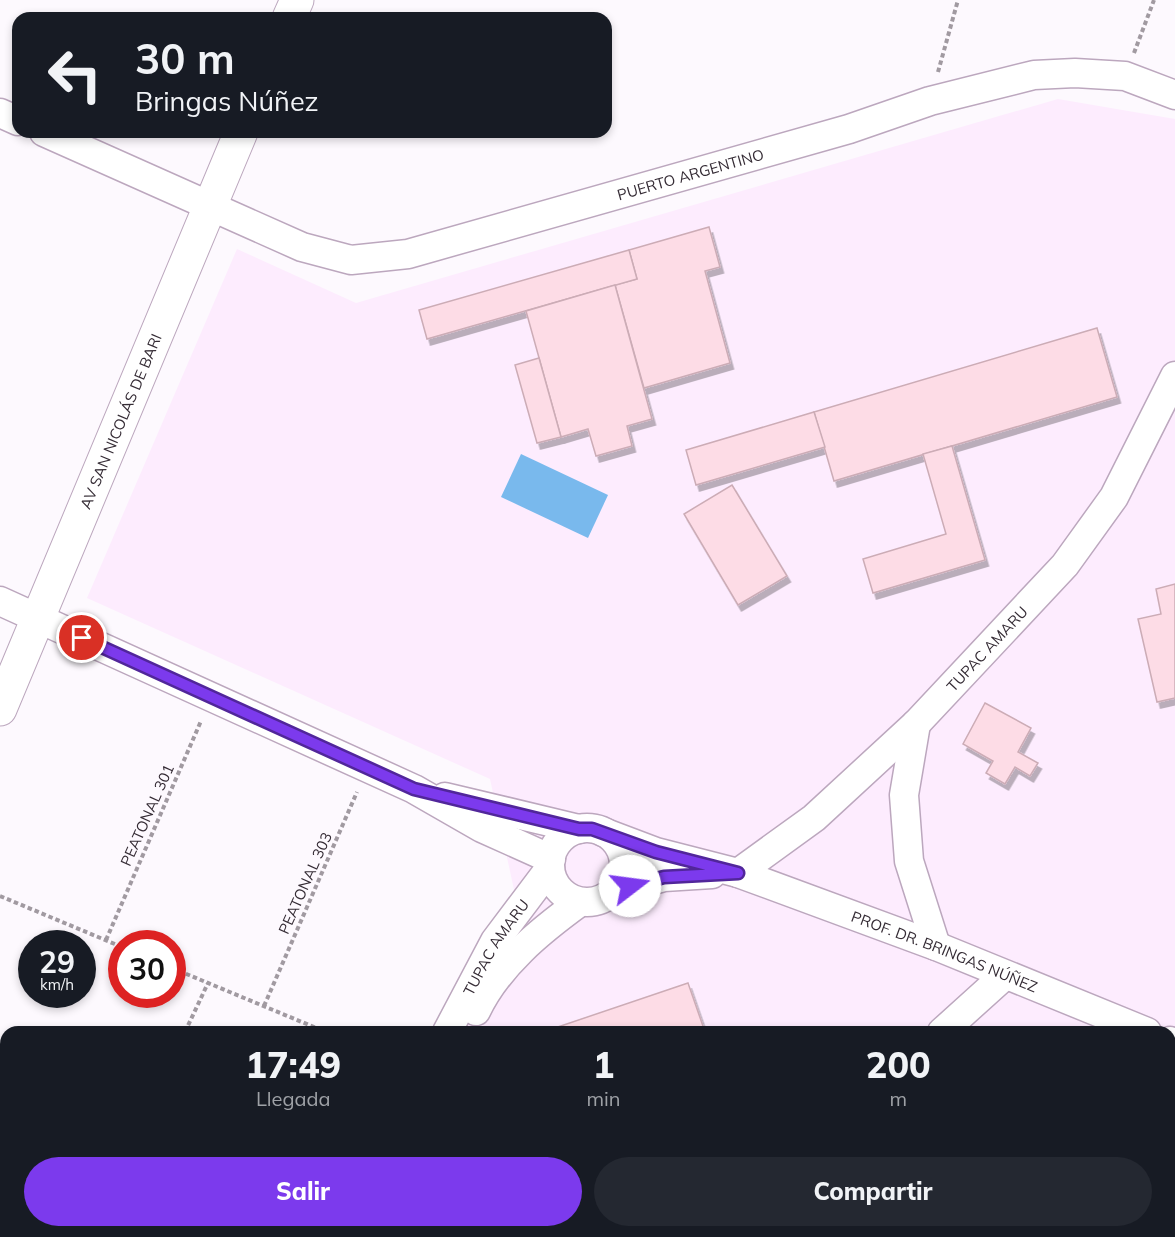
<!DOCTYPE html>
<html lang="es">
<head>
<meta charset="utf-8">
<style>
	:root { --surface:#171b24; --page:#242831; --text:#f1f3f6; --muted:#9ea1a6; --accent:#7c3aed }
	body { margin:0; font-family:Mulish,sans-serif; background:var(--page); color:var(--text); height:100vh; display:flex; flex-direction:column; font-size:22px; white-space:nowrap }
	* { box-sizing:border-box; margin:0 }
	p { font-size:20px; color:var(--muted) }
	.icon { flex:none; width:33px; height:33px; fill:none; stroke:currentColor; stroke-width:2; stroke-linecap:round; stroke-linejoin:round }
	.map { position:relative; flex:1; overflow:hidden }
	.side { position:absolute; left:0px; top:1026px; width:1176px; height:212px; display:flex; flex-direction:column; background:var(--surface); border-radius:18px 18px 0 0; box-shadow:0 3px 9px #0003 }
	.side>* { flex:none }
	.top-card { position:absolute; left:12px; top:12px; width:600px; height:126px; border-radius:18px; box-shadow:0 3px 9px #0003; background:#171b24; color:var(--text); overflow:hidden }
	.speed { position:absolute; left:18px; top:930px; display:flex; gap:12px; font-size:30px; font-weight:700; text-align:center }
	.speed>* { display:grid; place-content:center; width:78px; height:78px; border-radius:50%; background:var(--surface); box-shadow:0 3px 9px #0003; line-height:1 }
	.speed small { font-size:15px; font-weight:400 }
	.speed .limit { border:9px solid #d22; background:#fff; color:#111 }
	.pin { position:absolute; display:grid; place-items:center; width:51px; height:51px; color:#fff; margin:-26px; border:3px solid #fff; border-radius:50%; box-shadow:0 2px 6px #0007 }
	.me { position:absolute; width:66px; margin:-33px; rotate:75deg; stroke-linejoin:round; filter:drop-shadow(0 0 4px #0008) }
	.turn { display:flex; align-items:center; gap:21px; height:126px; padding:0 24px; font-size:27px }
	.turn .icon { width:78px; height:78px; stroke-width:2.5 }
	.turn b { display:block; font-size:42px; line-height:51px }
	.eta { display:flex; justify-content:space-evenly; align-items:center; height:102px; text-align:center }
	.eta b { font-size:36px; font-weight:800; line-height:42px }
	.button { display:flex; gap:12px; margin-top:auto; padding:12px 24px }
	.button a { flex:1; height:69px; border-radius:36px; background:var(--accent); color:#fff; font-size:24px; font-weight:800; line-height:69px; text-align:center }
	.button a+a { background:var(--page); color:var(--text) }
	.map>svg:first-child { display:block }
	.built { fill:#fdecfe }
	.water { fill:#79b9ed }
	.building { fill:#fddce6; stroke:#ccacb6; stroke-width:1.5; filter:url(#shadow) }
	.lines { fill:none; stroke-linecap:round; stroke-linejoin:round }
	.minor-casing { stroke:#bca7be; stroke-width:31 }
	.tertiary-casing { stroke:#bca7be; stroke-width:35 }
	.path { stroke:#a19aa1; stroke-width:4; stroke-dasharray:4.5 3; stroke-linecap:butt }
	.minor { stroke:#fff; stroke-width:28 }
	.tertiary { stroke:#fff; stroke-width:33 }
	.route-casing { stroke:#51269a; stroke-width:15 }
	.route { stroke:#7c3aed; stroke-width:10 }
	.labels { text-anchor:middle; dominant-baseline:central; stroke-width:4.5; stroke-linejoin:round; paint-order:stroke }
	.street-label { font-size:15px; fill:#352c35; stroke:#fdf9fe }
</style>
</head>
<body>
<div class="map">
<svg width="1175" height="1237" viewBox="0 0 1175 1237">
	<defs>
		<filter id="shadow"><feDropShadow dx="3.5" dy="6" stdDeviation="0" flood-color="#0004"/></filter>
	</defs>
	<rect width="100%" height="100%" fill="#fdf9fe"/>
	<polygon class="built" points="1058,99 1175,119 1175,1237 394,1237 396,1232 1170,1232 1170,1032 464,1032 521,922 490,779 87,598 237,249 356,303"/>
	<polygon class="water" points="521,454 608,495 588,538 501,497"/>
	<g class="building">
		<polygon points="709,227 720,267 705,271 730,363 644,388 615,285 637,279 629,250"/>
		<polygon points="629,250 637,279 427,339 419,310"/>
		<polygon points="615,285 652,419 627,426 632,446 596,456 588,429 561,437 526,311"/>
		<polygon points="1097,328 1117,397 834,481 814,412"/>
		<polygon points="539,358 561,437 537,443 515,365"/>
		<polygon points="814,412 825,447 696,485 686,450"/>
		<polygon points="952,446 985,560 873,593 863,559 946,534 923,454"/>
		<polygon points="732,485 787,576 738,605 684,514"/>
		<polygon points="1175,584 1175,698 1157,702 1138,619 1161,614 1156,589"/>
		<polygon points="985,703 1031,728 1018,752 1038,763 1030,776 1015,767 1005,784 986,773 993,761 963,744"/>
		<polygon points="688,983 705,1032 543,1032"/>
		<polygon points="939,1232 1013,1232 1015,1237 941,1237"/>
	</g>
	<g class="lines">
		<g class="minor-casing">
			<g id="minor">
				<polyline points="0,113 18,121"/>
				<path id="s1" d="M44,132L302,247L351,260L408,254L849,129L930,101L1034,75L1075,73L1125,76L1175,95"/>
				<polyline points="0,601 414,789 482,828 551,859"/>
				<polyline points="916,724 904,795 909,861 936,946"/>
				<polyline points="445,797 579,829"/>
				<circle cx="587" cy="865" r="37"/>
				<path id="s2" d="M603,832L656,852L738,873L936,946L1147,1032"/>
				<path id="s3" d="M738,873L814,818L916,724L1065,565L1114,497L1175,376"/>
				<polyline points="613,891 664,877 712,874"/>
				<path d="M476,1011C498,965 540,931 580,902"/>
				<path id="s4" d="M447,1032L495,941L550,868"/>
				<polyline points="942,1032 1004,976"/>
				<polyline points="1170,1041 1175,1043"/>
				<polyline points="527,1232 539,1237"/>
				<polyline points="360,1237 362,1232"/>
				<polyline points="384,1237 386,1232"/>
				<polyline points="802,1237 804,1232"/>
			</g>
		</g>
		<g class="tertiary-casing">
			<g id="tertiary">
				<polyline points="289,18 297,0"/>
				<path id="s5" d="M0,709L241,132"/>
			</g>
		</g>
		<g class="path">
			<polyline points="1134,53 1154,0"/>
			<polyline points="938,72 958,0"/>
			<polyline points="0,896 122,947"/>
			<polyline points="106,940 201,721"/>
			<polyline points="172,968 326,1032"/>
			<polyline points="264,1006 357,792"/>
			<polyline points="185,1032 208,983"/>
			<polyline points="0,1077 6,1079"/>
			<polyline points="0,1187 6,1173"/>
			<polyline points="154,1237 156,1232"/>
		</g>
		<use href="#minor" class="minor"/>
		<use href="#tertiary" class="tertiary"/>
	</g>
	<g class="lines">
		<g class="route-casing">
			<polyline id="route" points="82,638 414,789 579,829 592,829 656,852 738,873 664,877 630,886"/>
		</g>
		<use href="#route" class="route"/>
	</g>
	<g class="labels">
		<g class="street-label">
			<text stroke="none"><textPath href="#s1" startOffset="684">PUERTO ARGENTINO</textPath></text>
			<text stroke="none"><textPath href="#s5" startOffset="312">AV SAN NICOLÁS DE BARI</textPath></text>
			<text stroke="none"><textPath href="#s3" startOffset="336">TUPAC AMARU</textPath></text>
			<text transform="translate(147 815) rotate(-66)">PEATONAL 301</text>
			<text transform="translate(305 883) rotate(-66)">PEATONAL 303</text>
			<text stroke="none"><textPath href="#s4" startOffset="98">TUPAC AMARU</textPath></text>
			<text stroke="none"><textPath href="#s2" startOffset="362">PROF. DR. BRINGAS NÚÑEZ</textPath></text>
		</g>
	</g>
</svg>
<div class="speed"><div>29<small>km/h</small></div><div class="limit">30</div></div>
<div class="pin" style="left:82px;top:638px;background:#d93025"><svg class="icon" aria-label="arrive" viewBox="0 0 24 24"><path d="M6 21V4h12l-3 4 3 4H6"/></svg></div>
<svg class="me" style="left:630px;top:886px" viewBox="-20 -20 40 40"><circle r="19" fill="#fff"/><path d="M0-13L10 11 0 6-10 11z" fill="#7c3aed"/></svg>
<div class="top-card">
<div class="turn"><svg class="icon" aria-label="left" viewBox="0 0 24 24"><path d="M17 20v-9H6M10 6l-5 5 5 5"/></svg><div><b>30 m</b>Bringas Núñez</div></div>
</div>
<section class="side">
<div class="eta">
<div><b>17:49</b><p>Llegada</p></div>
<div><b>1</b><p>min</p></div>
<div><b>200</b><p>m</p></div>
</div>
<div class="button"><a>Salir</a><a>Compartir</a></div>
</section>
</div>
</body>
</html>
